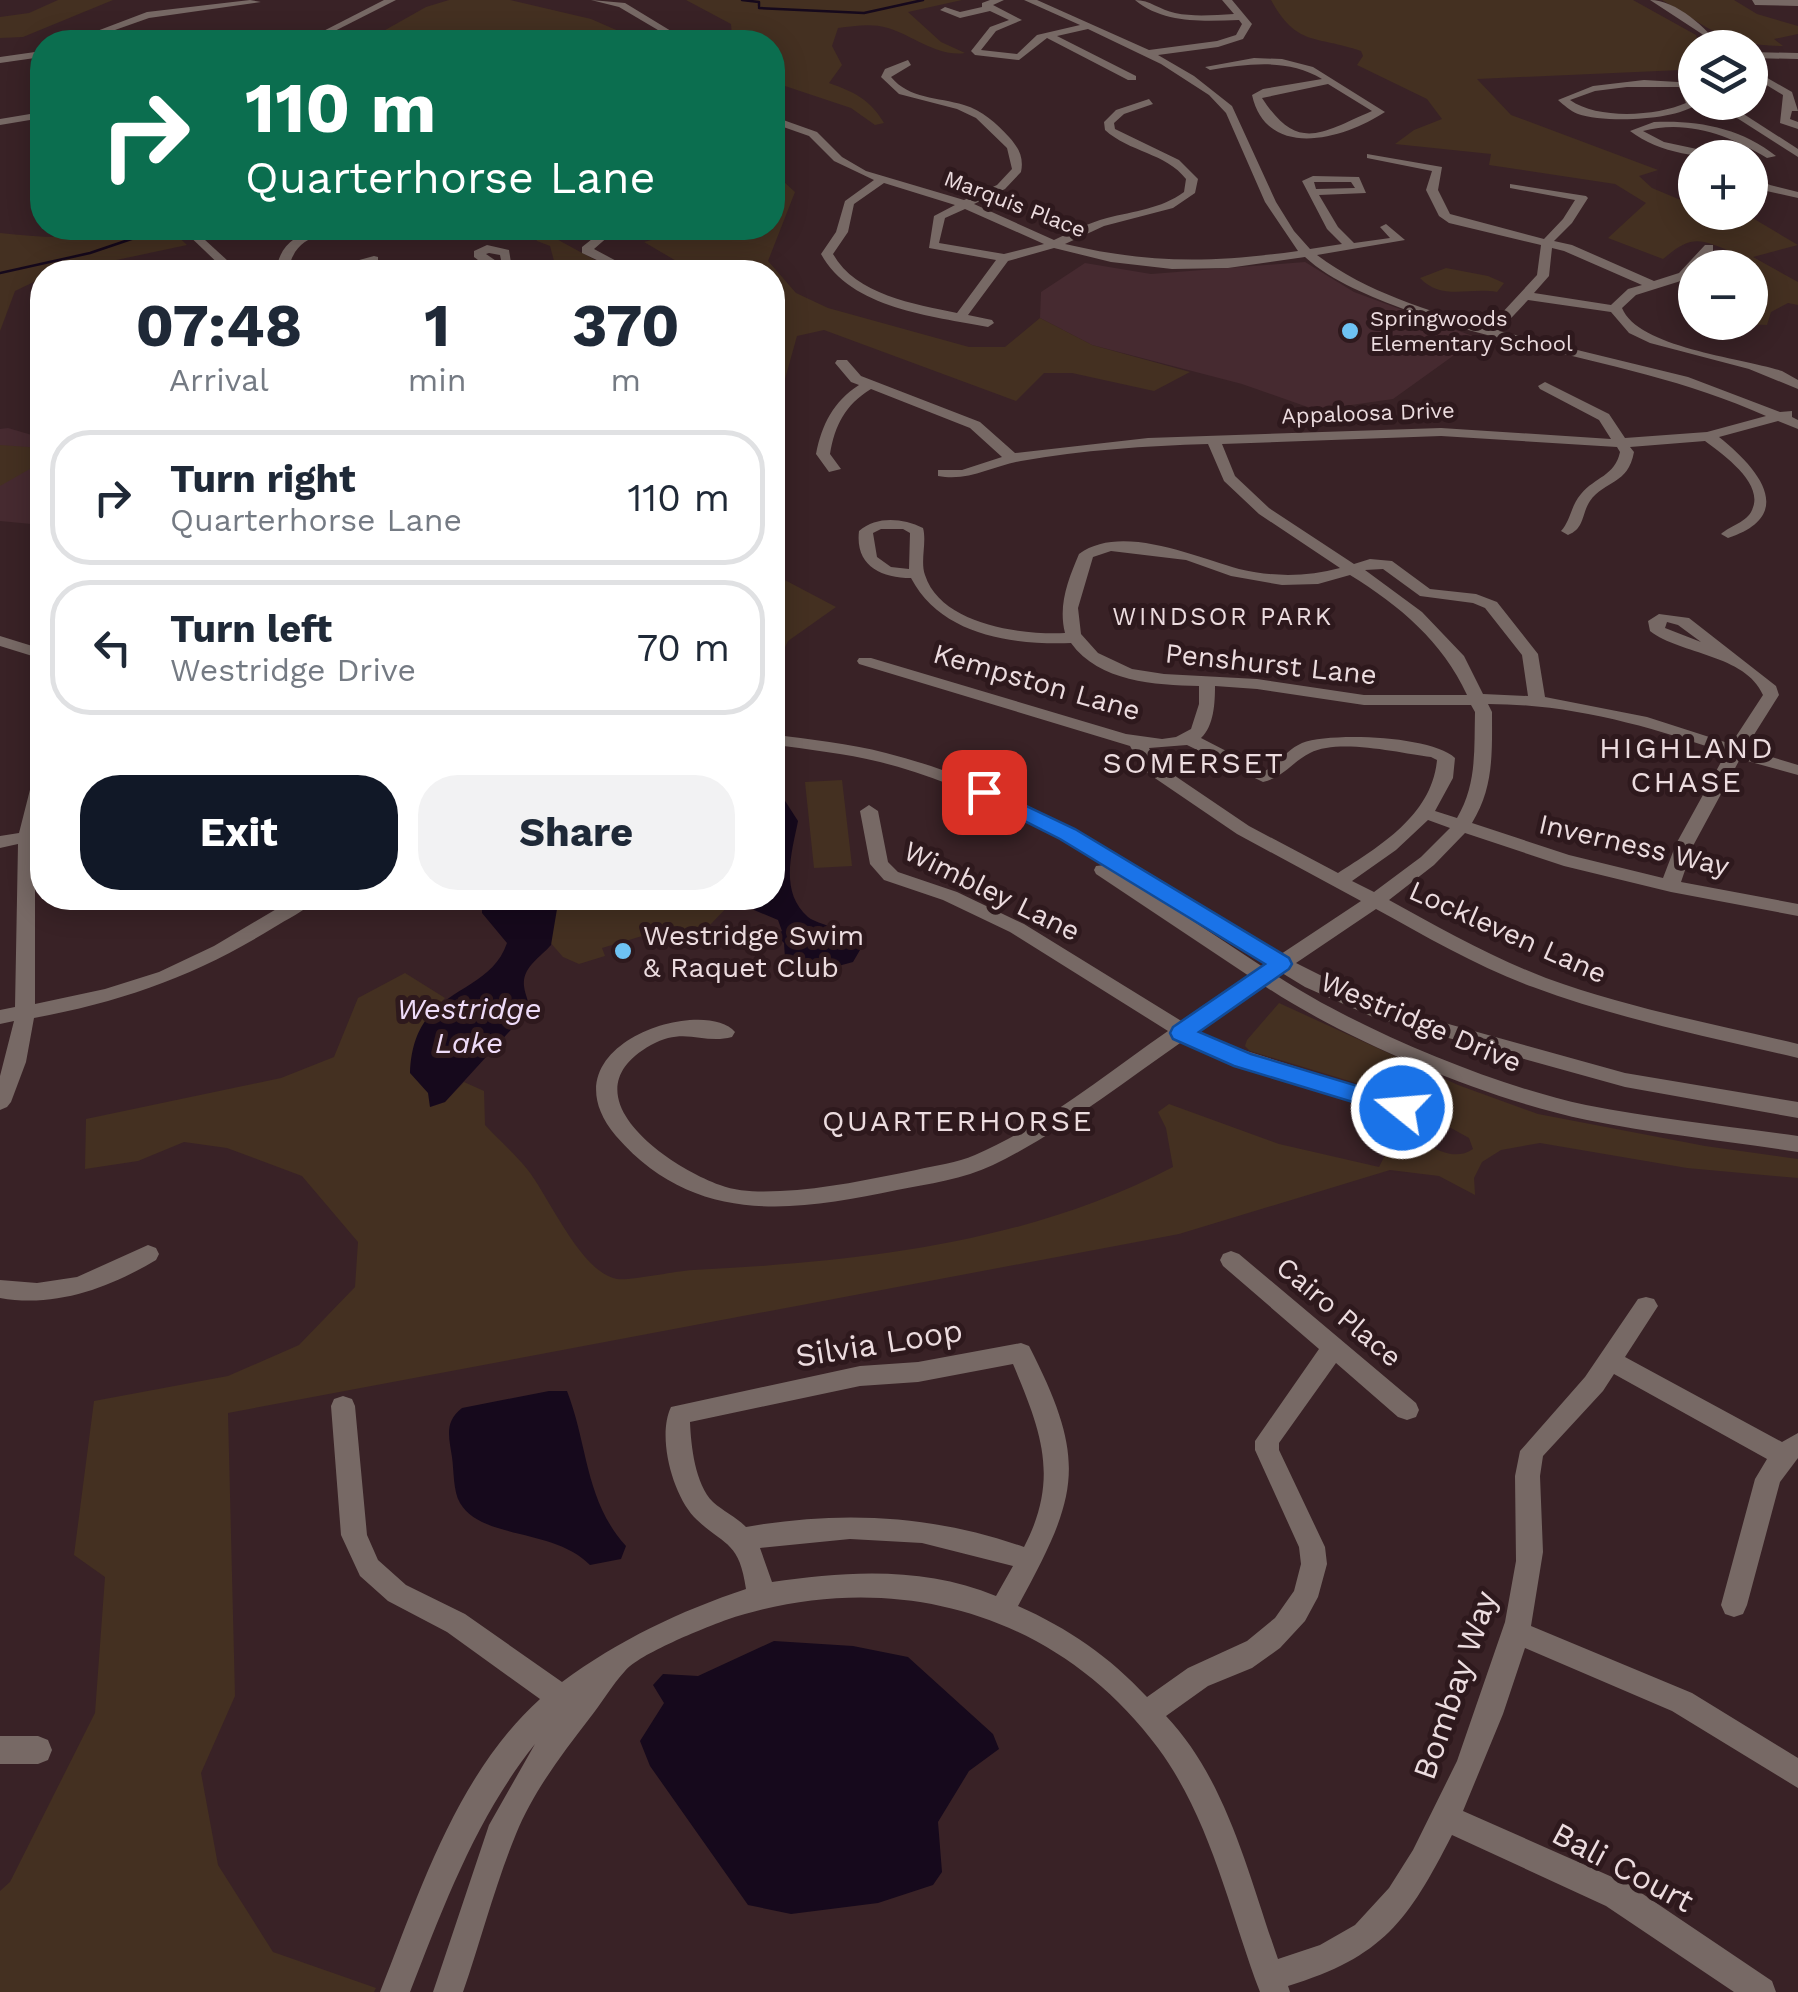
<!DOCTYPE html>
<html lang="en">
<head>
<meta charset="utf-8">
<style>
	:root { --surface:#fff; --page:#f2f2f3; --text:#1f2937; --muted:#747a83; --line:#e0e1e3; --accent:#111827 }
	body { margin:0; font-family:"Work Sans",sans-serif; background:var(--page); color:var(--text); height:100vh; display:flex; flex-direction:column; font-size:38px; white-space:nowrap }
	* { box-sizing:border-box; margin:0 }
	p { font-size:32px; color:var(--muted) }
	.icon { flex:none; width:55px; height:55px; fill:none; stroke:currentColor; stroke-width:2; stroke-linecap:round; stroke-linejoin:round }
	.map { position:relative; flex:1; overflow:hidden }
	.details { position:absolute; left:30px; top:260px; width:755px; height:650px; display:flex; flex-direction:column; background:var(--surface); border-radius:40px; box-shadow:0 5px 25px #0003 }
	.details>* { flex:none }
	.banner { position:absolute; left:30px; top:30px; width:755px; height:210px; border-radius:40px; box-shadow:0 5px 25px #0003; background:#0b6e4f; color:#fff; overflow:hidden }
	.controls { position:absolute; left:1678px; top:30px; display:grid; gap:20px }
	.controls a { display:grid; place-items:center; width:90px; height:90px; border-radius:50%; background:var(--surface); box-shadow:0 5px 25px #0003; font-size:50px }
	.pin { position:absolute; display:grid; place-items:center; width:85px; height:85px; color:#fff; margin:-42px; border-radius:20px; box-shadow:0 5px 15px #0006 }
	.me { position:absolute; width:110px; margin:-55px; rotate:287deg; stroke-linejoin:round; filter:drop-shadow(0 0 8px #0008) }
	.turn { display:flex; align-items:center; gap:35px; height:210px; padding:0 50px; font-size:45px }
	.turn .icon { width:130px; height:130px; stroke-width:2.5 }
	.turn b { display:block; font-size:70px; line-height:85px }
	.eta { display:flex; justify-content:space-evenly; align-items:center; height:170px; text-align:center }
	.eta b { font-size:60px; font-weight:700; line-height:70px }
	.cta { display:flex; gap:20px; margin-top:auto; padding:20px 50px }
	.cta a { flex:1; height:115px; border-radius:40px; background:var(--accent); color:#fff; font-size:40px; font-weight:700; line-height:115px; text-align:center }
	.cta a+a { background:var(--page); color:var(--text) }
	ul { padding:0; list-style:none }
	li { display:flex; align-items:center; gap:30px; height:135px; margin:0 20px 15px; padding:0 30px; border:5px solid var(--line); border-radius:40px }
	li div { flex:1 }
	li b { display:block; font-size:38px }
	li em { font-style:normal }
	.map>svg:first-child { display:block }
	.built { fill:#462a30 }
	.green { fill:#443021 }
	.water { fill:#16091c }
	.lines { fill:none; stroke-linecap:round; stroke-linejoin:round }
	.stream { stroke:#16091c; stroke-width:2.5 }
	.minor { fill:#776965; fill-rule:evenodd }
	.route { fill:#1a73e8; stroke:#114b97; stroke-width:2.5 }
	.poi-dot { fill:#6ec2f3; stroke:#2e191d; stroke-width:4 }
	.labels { text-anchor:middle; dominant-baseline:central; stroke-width:10; stroke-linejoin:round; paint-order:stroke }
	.far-street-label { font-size:22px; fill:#ecdcdf; stroke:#2e191d }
	.far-poi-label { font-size:22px; fill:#ecdcdf; stroke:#2e191d; text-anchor:start }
	.far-neighbourhood-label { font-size:25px; letter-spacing:2.5px; fill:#ecdcdf; stroke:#2e191d }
	.street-label { font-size:28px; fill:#ecdcdf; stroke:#2e191d }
	.poi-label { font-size:28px; fill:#ecdcdf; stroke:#2e191d; text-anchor:start }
	.neighbourhood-label { font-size:30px; letter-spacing:2.5px; fill:#ecdcdf; stroke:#2e191d }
	.water-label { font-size:30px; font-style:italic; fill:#efdcf9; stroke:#2e191d }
	.near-street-label { font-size:32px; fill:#ecdcdf; stroke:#2e191d }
</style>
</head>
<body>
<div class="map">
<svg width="1798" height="1992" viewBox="0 0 1798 1992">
	<rect width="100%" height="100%" fill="#392226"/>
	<g class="built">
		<polygon points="1305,262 1354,292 1478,338 1393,399 1316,410 1242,384 1092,345 1040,318 1041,292 1085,263 1151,274"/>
		<polygon points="8,428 42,438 42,525 0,521 0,429"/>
	</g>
	<g class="green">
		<polygon points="58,0 113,0 23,37 0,38 0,17 29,13"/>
		<polygon points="449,0 510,0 591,19 644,42 364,42 426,7"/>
		<path d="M686,0H962L908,12L941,42L965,53C937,57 914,36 888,28C871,23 855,26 838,28L832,46L842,65L829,83C854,92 870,99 884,123L875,125L851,108L773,82L772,42H719L732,37L731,24Z"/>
		<path d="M1271,0H1633L1696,35L1700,47L1695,48V65L1681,70L1477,79L1511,115L1658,170L1639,176L1652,188L1695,206V212L1744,213L1798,245L1753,257L1798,282V305L1788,303L1771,312L1767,325L1730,323L1750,322V282L1754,279L1750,268L1727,263L1732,252C1699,238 1691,235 1663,259L1608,238L1646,203L1615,184L1489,165L1491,154L1395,144L1414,130L1442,119L1427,99L1357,65L1363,56L1361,51C1315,35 1297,47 1271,0Z"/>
		<path d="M1662,0H1734L1757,14L1798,26V34L1774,39L1783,46C1722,45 1712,29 1662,0Z"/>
		<polygon points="773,172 795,192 768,261 796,293 828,308 969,347 1005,347 1040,318 1092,345 1190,372 1154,391 1072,373 1044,373 1016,401 824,330 797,336 773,422 772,272 695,272 644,242 696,228 772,228"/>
		<path d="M127,228H169L187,245L60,272H42V278L15,291L0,331V233C44,238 84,240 127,228Z"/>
		<polygon points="529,228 558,228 551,236 617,272 557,272 550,246 537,241"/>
		<path d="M1446,268L1488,276L1504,283L1497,292C1468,287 1442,301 1420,278Z"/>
		<polygon points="0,445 42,448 42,462 0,486"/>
		<polygon points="772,549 781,578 836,607 788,641 773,672"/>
		<polygon points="842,780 852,866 814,868 805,782"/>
		<polygon points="573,898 731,898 734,900 706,929 675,931 651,937 649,934 602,948 605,956 579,964 563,957 549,941 558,903"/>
		<path d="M405,973L445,998L426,1018L430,1107L445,1102L464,1082L484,1091L485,1125C498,1139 514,1153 527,1169C549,1196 580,1272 617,1279C629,1281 676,1271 693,1270C857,1262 1026,1244 1173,1167L1166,1128L1158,1112L1169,1104L1279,1144L1379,1167L1396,1134C1423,1134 1446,1167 1473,1149L1469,1138L1424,1113L1419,1102L1250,1051L1245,1046L1247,1040L1279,1003L1458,1085L1538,1114L1705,1146L1798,1159V1178L1687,1168L1540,1143L1501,1150L1482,1162L1474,1178L1475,1195L1439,1176L1390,1170L1179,1234L228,1413L235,1696L201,1773L218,1865L273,1952L376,1988L374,1992H0V1891L10,1882L95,1713L105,1577L74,1555L94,1401L228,1376L299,1345L355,1287L358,1242L302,1176L227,1148L184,1142L138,1161L85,1169L86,1119L281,1078L334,1057L358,998Z"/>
	</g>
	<g class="water">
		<path d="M773,758L778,766V775L784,789L780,793L798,821C792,852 779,892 808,917C814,922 823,923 830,927C837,930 854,944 860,950L853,962C829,969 805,974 785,958L784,943L776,935L782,931L778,920L754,910L748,898H772Z"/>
		<path d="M482,898H573L558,903L551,945C541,957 522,967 524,986C525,995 529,1000 529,1010L445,1102L430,1107L428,1093L410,1073C413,984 488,999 507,943L482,913Z"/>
		<path d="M549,1391H567C588,1445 585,1501 626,1546L621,1559L590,1565C554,1528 482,1540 460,1503C453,1491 454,1471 452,1457C449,1437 444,1422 462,1408Z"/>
		<polygon points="774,1641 853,1646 908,1657 993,1734 999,1749 969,1771 938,1822 942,1872 933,1885 878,1903 791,1914 748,1905 650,1766 640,1741 664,1703 653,1685 663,1674 698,1676"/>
	</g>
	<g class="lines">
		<g class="stream">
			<polyline points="742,0 759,2 759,6"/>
			<polyline points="759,8 864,13 923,0"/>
			<polyline points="0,273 90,253 155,231"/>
		</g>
		<g class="minor">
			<polygon points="250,0 261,2 149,18 81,42 68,42 147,12"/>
			<polygon points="384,0 396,0 313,42 302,42"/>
			<polygon points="591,0 625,3 671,31 663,33 619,7"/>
			<path d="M990,0H1004L993,5L1022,20L996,31L981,50L1017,54L1037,35L1080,25L1024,0H1037L1149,50L1217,41L1236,35L1242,24L1239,20C1203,21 1164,24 1135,0C1150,0 1160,10 1175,13C1194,17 1214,15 1234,14L1222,0H1232L1252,24L1243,39L1218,47L1158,55L1194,76L1232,106L1276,202L1294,231L1310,249L1342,244L1327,229L1302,181L1313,176L1359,177L1366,193L1319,195L1338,227L1354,243L1390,238L1380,227L1386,224L1405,240L1317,255C1366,292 1429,311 1488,328L1537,275L1541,245L1449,223L1439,216L1426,190L1432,171L1367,158V154L1442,167L1438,190L1450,214L1544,239L1563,219L1575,200L1510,188V184L1586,196L1588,198L1572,223L1554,241L1572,245L1654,281L1679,273L1705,245H1713V251L1687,279L1636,295L1622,308C1638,348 1743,358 1782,371L1798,380V389L1749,369L1650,343L1629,333L1611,312L1528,300L1499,331L1688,377L1780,412L1792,411V417L1798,420V429L1778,421L1719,437C1758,468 1798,515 1728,538L1721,534C1730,526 1747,522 1752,510C1765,483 1722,454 1705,441L1630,447L1634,452C1628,485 1605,480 1590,501C1581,515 1585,528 1568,535L1561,531C1571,520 1571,505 1581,494C1595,477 1615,476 1620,452L1617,447L1441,436L1222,444L1235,476L1269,508L1354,564L1370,559L1392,561L1430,589L1476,594L1497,602L1538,654L1545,697L1647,717L1731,744L1763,695C1745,654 1681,655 1650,631L1648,621L1659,614L1689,618L1776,686L1779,695L1745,749L1798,765V775L1740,759L1694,844L1681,882L1798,904V916L1671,892L1564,866L1465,833L1434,865L1389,900C1440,928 1491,957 1546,978C1628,1008 1714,1024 1798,1044V1058C1709,1037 1619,1019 1533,987C1478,967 1427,937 1376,909L1296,963L1380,1005L1625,1073L1798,1102V1118L1625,1087L1373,1017L1305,987L1282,973L1277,976C1358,1029 1492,1085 1586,1105C1656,1119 1728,1126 1798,1136V1152C1728,1141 1656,1134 1587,1120C1487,1099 1348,1042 1263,985L1198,1031L1212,1040L1410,1103L1413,1108L1410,1113H1394L1198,1050L1183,1041C1121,1084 1061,1132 993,1165C964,1179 928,1184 897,1190C793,1212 694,1226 616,1136C540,1045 704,995 735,1032L732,1037C703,1045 685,1026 651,1045C564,1094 667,1166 720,1185C738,1192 761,1192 780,1191C826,1189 871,1179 916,1170C936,1165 957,1163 975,1155C1045,1125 1106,1074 1168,1031L1010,932L943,900L884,880L870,864L860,811L869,805L878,811L888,862L898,872L957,892L1024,924L1183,1022L1249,976L1096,874L1094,870L1096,866L1105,865C1035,822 960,782 880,762C845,753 808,750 772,744V734C810,740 849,743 886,753C1030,789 1156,879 1281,954L1361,901L1237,834L1143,770L1130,746L859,664L857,661L859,658H871L1126,734L1162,739L1176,737L1191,729L1199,704V686C1155,685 1099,682 1071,643C1011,645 941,635 911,578C880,578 855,565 859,531C877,516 902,518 923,528C927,542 920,561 925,575C941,625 1022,635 1065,633C1058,605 1068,580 1079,554C1121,523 1195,557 1239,569C1272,577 1307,577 1340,568L1259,514L1224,481L1208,444C1146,446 1082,450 1021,461C992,466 969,482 938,476V470H962L1002,457L970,428L871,389C845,405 835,425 830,454L841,469L829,472L816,454C822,424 833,402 859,385L851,382L835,363L837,360H847L861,376L980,422L1015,453L1148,438L1441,428L1611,439L1599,420L1540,389L1538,386L1545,382L1609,414L1625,438L1707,432L1766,416C1651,364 1524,353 1406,310C1372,297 1332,282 1305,257L1228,268L1172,269L1111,262L1054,248L1008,261L968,315L992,320L994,323L988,327C932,316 851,309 821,254L836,232L845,201L874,180L834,161L809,136L772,123V116L817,132L842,157L866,171L964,200L997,185L1012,169L1007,148L976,118L957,109L899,94L881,77L885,69L908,60L911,65L891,77C909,99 938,97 964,105C982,110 996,123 1009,137C1019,148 1024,158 1021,172L1005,189L974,204L1054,240C1071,232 1088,223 1107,218C1134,211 1161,209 1184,192L1186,179C1166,153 1129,152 1105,130L1104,122L1116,110L1149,99L1153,104L1124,114L1114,123L1115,129L1179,160L1198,179L1195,193L1173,208L1104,226L1065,244C1151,264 1212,263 1298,251L1265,202L1226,113L1209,95L1161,64L1088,29L1057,36L1136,76V80H1128L1047,38L1019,60L975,55L971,51L990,27L1009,20L990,11L960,18L940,10L945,7L960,12L982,7V3ZM1314,182H1351L1355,188L1316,189ZM884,183L955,205L934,216L929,248L996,260L957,313C914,304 856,295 833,254L848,232L854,204ZM965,209L1044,244L1004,254L939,243L945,218ZM1552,248L1564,251L1642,285L1628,289L1611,305L1534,293L1549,276ZM881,529H903L910,533L909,569L891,567L877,557L873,533ZM1111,551L1186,560L1231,576L1282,585L1318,584L1350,575C1400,606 1442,641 1467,695H1364L1257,679L1164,674L1132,669L1098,653L1081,634L1078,608L1093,557ZM1383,569L1420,596L1473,603L1485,608L1522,655L1528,696L1483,694L1464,656L1422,612L1365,570ZM1667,622L1678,625L1701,642L1665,628ZM1215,686L1257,689L1364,705H1471L1475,712C1474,750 1477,784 1457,818L1435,811L1453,778L1455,758C1432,736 1332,732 1302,743C1288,749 1279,763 1265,771L1201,738C1214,726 1215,703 1215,686ZM1488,704C1570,704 1649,726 1726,753L1676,844L1663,878L1569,855L1472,823C1494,787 1492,753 1492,712ZM1187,745L1263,782C1284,777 1292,762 1310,753C1339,738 1399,753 1431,757L1437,760C1432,815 1380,846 1338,873L1249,826L1156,763L1149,748ZM1428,820L1450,828L1421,857L1374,892L1352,881L1396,850ZM1143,888L1267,964L1263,967Z"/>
			<path d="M1650,0C1676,0 1707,28 1721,48H1712L1702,34Z"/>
			<polygon points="1752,0 1798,0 1798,6 1755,5"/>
			<polygon points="42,51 42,57 0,63 0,57"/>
			<polygon points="1750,52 1798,53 1798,59 1750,58"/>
			<path d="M1254,58L1282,59L1313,67L1385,112C1344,139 1267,161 1252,95L1263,89L1322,79C1288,58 1248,64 1210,70L1205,67ZM1328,84L1372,111C1321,133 1298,153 1262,98Z"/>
			<polygon points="1750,68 1792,92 1798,111 1792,111 1790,119 1798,122 1798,129 1780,123 1783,95 1750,75"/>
			<path d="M1644,80L1695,83V89H1690L1697,104C1675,121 1604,123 1578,114C1570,111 1564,105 1558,100L1593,86ZM1627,87H1679L1686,103C1657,116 1598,120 1570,100L1595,91Z"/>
			<polygon points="1712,102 1725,102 1798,149 1798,157"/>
			<polygon points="42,112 42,118 0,125 0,119"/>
			<path d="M1654,122C1698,120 1741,128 1776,156L1767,158C1730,136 1688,119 1643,131L1664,142L1739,158C1702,158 1660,154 1630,131Z"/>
			<polygon points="1750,175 1770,185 1798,192 1798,198 1762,190 1750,183"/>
			<polygon points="181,228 192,228 240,272 227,272"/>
			<path d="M318,228H387L381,231C343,231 295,226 288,272H276C279,246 294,236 318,228Z"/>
			<polygon points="606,228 618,228 594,249 637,272 622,272 582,253 582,247"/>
			<path d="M487,245L509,250L512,269L508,272H494L474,257V251ZM489,253L500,255L502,265L486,254Z"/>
			<polygon points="374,256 378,257 378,263 335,272 315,272"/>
			<polygon points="0,636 42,649 42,659 0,646"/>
			<path d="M42,773V806L38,829L42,828V840L36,841L35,855V1004L105,989L159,972L214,946L295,898H317C306,911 287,919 273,928C195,976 124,1001 34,1018L26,1062L11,1102L7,1107L0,1110V1076L14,1021L0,1024V1010L15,1007L18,844L0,848V836L19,833L33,778Z"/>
			<path d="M148,1245L156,1248L159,1254L156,1260C109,1288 55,1308 0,1298V1280L37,1283L77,1277Z"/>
			<path d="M1231,1251L1239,1254L1416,1403L1419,1410L1416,1417L1407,1420L1398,1417L1336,1363L1279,1443V1450L1325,1547L1327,1564L1318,1597L1305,1621L1280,1648L1252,1668L1208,1686L1166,1716C1227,1780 1249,1877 1278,1959L1320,1945L1355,1925L1389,1888L1413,1850L1457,1761L1505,1622L1516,1561L1515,1476L1520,1451L1585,1377L1638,1299L1646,1297L1654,1299L1658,1306L1625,1357L1782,1442L1798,1433V1458L1780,1482L1747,1605L1743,1614L1734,1617L1725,1614L1721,1605L1755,1479L1767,1459L1614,1374L1603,1391L1543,1456L1540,1476L1543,1552L1531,1626L1692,1693L1798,1758V1788L1672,1711L1525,1648L1503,1714L1463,1811L1628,1884L1772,1981L1776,1992H1734L1606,1906L1452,1835C1408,1921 1383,1957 1288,1986L1290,1992H1260C1229,1910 1211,1820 1158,1748C1055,1609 887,1566 726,1620C704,1628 639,1654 625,1671C612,1685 601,1704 589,1719C562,1754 533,1792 516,1834C495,1885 481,1940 463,1992H433L489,1825L535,1744C476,1818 444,1905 410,1992H380C420,1891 457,1774 540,1699L447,1632L388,1601L360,1576L341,1535L331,1406L334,1399L343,1396L352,1399L355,1406L367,1535L378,1560L406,1585L465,1614L562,1682C619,1640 680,1611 746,1589C739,1539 723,1546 694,1517C672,1493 657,1436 671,1407L860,1366L918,1362L1021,1343L1029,1346C1089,1463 1078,1496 1018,1606C1068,1628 1110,1657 1147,1697L1188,1668L1247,1641L1275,1618L1294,1591L1301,1564L1299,1547L1255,1450V1441L1319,1349L1223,1266L1220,1260L1223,1254ZM1013,1364C1041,1431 1060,1478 1024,1547C932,1515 842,1510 746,1527C736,1517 723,1511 713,1502C695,1484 691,1446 690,1422L860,1386L918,1382ZM850,1539L922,1543L1013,1566L996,1596C924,1566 846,1571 772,1582L760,1548Z"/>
			<polygon points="0,1736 38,1736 48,1740 52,1750 48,1760 38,1764 0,1764"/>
		</g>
	</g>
	<polygon class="route" points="984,786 1075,829 1289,958 1292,964 1289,969 1199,1032 1251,1054 1411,1102 1414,1108 1411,1115 1402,1117 1234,1066 1173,1039 1170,1033 1173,1027 1265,964 1060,839 977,797 977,788"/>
	<g class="poi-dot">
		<circle cx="1350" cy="331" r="10"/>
		<circle cx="623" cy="951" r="10"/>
	</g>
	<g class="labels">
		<g class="far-street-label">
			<text transform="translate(1015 204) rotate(21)">Marquis Place</text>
			<text transform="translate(1368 413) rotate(-2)">Appaloosa Drive</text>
		</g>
		<g class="far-poi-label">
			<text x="1370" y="318">Springwoods<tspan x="1370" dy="25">Elementary School</tspan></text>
		</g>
		<g class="far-neighbourhood-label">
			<text x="1223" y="616">WINDSOR PARK</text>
		</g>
		<g class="street-label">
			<text transform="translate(1271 664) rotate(6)">Penshurst Lane</text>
			<text transform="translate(1037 682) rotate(16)">Kempston Lane</text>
			<text transform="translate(1634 845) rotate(13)">Inverness Way</text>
			<text transform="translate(992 891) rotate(26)">Wimbley Lane</text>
			<text transform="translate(1508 932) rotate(24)">Lockleven Lane</text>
			<text transform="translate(1421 1022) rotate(23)">Westridge Drive</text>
			<text transform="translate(1339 1312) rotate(40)">Cairo Place</text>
		</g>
		<g class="poi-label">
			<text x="643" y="935">Westridge Swim<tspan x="643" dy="32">&amp; Raquet Club</tspan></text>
		</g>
		<g class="neighbourhood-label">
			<text x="1687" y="747">HIGHLAND<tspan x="1687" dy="34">CHASE</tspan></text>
			<text x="1194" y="762">SOMERSET</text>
			<text x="958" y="1120">QUARTERHORSE</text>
		</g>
		<g class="water-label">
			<text x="469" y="1008">Westridge<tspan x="469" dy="34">Lake</tspan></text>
		</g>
		<g class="near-street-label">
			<text transform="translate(879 1343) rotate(-9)">Silvia Loop</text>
			<text transform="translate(1455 1685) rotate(-71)">Bombay Way</text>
			<text transform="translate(1623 1867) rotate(28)">Bali Court</text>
		</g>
	</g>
</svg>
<div class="controls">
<a><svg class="icon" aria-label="layers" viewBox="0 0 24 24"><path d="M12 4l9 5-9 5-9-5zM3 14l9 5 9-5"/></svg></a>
<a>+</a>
<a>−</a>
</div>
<div class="pin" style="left:984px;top:792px;background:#d93025"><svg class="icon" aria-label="arrive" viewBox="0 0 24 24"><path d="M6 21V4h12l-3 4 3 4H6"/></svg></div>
<svg class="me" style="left:1402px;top:1108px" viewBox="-20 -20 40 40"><circle r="17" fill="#1a73e8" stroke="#fff" stroke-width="3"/><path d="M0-11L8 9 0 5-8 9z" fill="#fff"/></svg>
<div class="banner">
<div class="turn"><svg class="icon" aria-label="right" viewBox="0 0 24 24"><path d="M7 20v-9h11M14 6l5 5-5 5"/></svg><div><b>110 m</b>Quarterhorse Lane</div></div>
</div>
<section class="details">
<div class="eta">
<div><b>07:48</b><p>Arrival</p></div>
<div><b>1</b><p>min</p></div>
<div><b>370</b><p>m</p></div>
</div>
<ul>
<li><svg class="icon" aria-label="right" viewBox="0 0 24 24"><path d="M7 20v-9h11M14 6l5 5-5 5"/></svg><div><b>Turn right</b><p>Quarterhorse Lane</p></div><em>110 m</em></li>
<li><svg class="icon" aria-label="left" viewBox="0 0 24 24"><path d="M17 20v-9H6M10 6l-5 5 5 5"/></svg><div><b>Turn left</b><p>Westridge Drive</p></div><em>70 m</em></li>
</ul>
<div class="cta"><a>Exit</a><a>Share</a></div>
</section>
</div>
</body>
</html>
